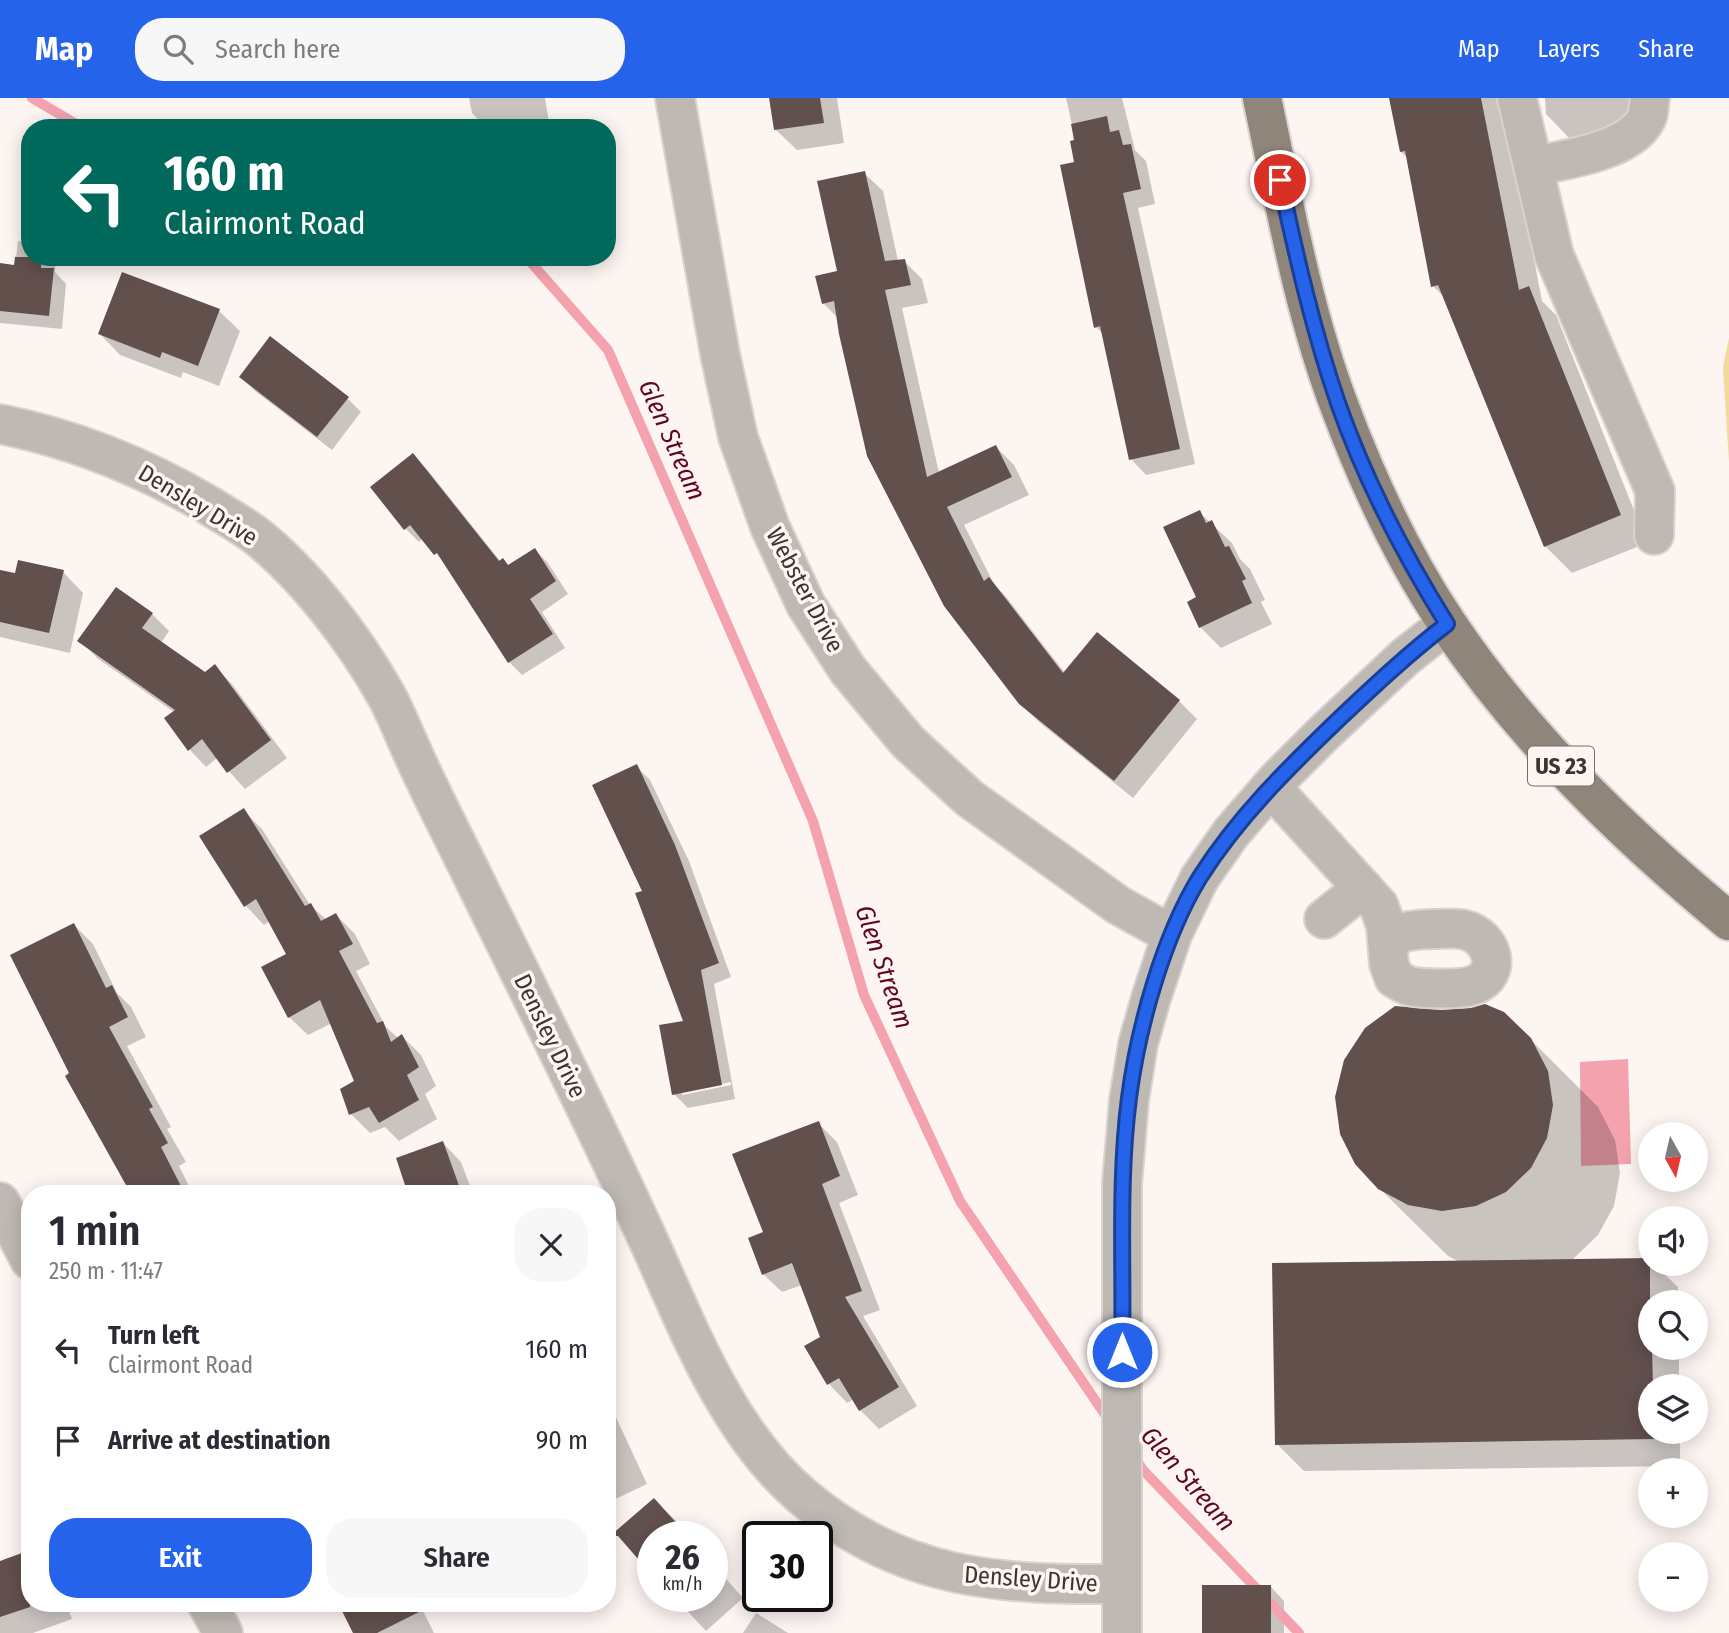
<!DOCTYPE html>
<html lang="en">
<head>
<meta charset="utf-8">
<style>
	:root { --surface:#fff; --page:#f7f7f7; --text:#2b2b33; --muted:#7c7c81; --accent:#2563eb }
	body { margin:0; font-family:"Fira Sans Condensed",sans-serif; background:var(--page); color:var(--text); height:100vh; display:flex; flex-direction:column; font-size:26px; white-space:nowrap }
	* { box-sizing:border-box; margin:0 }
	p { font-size:23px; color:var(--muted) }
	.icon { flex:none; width:38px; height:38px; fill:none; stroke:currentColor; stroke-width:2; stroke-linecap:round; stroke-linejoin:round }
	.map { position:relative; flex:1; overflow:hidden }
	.details { position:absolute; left:21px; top:1087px; width:595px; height:427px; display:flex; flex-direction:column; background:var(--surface); border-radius:28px; box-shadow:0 4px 18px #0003 }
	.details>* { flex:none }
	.banner { position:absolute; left:21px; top:21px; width:595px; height:147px; border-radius:28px; box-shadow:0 4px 18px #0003; background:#00695c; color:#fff; overflow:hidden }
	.needle { width:46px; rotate:172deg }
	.buttons { position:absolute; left:1638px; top:1024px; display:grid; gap:14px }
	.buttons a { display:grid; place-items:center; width:70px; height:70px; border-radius:50%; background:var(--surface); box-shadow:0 4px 18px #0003; font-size:35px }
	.speed { position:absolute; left:637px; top:1423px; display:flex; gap:14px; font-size:35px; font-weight:700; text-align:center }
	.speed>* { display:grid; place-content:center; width:91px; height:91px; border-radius:50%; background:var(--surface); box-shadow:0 4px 18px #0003; line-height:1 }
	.speed small { font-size:18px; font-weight:400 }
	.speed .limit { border:4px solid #111; border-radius:10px; background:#fff; color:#111 }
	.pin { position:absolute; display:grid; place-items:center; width:60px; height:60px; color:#fff; margin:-30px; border:4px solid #fff; border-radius:50%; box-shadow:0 2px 7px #0007 }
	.me { position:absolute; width:77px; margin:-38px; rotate:0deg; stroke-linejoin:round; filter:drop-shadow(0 0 5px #0008) }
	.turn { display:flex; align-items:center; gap:24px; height:147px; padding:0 28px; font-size:32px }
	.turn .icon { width:91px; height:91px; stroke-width:2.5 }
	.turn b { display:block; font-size:49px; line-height:60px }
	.round { display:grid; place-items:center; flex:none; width:74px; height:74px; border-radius:28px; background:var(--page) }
	.head { display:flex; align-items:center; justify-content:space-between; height:119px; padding:0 28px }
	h1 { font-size:42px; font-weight:600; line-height:52px }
	.button { display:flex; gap:14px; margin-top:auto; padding:14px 28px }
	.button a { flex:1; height:80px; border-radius:28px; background:var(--accent); color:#fff; font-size:28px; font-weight:600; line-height:80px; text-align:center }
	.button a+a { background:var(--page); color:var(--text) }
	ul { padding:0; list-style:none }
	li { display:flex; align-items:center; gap:21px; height:91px; padding:0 28px }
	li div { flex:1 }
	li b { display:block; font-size:26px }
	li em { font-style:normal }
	header { display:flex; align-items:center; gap:42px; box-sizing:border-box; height:98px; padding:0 35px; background:var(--accent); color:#fff }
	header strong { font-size:33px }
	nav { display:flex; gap:38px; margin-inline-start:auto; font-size:24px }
	.search { width:490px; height:63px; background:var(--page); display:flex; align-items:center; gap:18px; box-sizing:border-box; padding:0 24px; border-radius:28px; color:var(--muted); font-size:26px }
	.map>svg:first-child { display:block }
	.green { fill:#f3da9b }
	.water { fill:#f4a2ae }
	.shadow { fill:#0003; fill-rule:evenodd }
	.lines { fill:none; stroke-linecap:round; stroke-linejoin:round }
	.stream { stroke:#f4a2ae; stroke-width:10 }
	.building { fill:#62504d }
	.minor-casing { stroke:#dad2cf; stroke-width:42 }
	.major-casing { stroke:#dad2cf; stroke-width:42 }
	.minor { stroke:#bfb9b3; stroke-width:38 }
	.major { stroke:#90857a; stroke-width:38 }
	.route-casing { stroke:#184099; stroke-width:18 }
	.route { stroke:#2563eb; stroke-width:12 }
	.labels { text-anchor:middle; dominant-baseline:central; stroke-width:7; stroke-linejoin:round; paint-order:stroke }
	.shield { fill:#fdf5f2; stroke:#756e6a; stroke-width:2 }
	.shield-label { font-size:23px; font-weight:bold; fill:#3b3430 }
	.street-label { font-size:24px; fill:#3b3430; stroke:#fdf5f2 }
	.water-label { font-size:26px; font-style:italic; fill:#610525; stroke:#fdf5f2 }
</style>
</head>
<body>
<header>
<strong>Map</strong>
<div class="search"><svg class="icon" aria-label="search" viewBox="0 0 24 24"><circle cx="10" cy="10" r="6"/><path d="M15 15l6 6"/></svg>Search here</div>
<nav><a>Map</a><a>Layers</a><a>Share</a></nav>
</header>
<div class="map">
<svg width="1729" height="1535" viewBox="0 0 1729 1535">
	<rect width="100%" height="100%" fill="#fdf5f2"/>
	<polygon class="green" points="1729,240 1729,365 1723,269"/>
	<polygon class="water" points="1628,961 1631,1066 1581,1068 1580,964"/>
	<g class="shadow">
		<polygon points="469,0 545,0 549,24 523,30 486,30 472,15"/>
		<polygon points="771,0 837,0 844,45 797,52 776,32"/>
		<polygon points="1066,0 1122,0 1135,52 1146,63 1155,106 1138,110 1195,366 1146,377 1131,361 1104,237 1096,229 1076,65 1076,44"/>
		<polygon points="1391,0 1503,0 1542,203 1556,217 1647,445 1572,475 1545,448 1446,201 1433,188 1408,60 1401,54"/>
		<polygon points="1545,0 1648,0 1650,39 1573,44 1546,16"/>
		<polygon points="864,75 883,93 898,163 904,163 922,181 928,205 902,210 939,375 996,349 1014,367 1029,397 964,427 994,486 1007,500 1065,575 1097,536 1179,603 1197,621 1133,700 1039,624 1020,605 838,220 823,205 839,174"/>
		<polygon points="18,143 30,144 30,159 56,159 55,174 66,186 62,231 0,225 0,167 15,169"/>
		<polygon points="219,213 240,233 219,288 183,274 181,280 120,257 100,236"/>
		<polygon points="241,279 348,301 361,314 332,352 255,293"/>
		<polygon points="413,357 426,370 501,464 503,462 510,469 535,452 548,465 568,496 542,514 565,550 522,577 509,564 446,466 423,440 419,444 406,431 373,390"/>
		<polygon points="1199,414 1232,445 1240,461 1250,471 1265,502 1261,504 1272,526 1221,550 1200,529"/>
		<polygon points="0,473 16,477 63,474 83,495 70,555 0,539"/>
		<polygon points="152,516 169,533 161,545 205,576 215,569 232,586 287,660 245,691 217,660 206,669 189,651 174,614 97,560 80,542"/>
		<path d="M636,668L650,682L689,763L731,879L714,886L735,1001L688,1010L674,996L685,924L644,794ZM731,984V987L682,997V994Z"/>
		<polygon points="243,712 262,731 310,807 327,822 336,817 355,836 370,866 356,873 386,929 398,940 402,938 421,957 436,988 425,996 437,1021 399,1043 385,1029 370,1035 351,1016 356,984 332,925 308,937 289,919 288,857 270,823 264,827 246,808"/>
		<polygon points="74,827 93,846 117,895 131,909 146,939 127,948 171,1029 167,1031 186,1064 179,1068 193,1096 133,1096 72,976"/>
		<polygon points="1530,941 1598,1009 1615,1042 1620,1075 1614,1108 1598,1137 1571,1163 1650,1162 1650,1166 1654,1166 1678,1189 1678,1204 1650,1204 1650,1250 1679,1250 1679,1288 1650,1288 1650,1334 1680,1334 1680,1368 1304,1373 1277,1346 1460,1164 1448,1158 1379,1090"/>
		<polygon points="818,1025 837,1044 858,1097 839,1105 880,1212 863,1218 917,1308 879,1331 860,1312 854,1301 847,1305 829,1286 822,1239 802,1187 782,1194 763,1176 765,1135"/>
		<polygon points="443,1045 461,1064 473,1096 410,1096"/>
		<polygon points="607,1300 647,1386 607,1405"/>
		<polygon points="654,1402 675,1422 689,1438 653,1438 617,1434"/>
		<polygon points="0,1465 30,1505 66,1505 72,1521 33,1535 0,1535"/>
		<polygon points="712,1465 743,1500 706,1533 673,1498 712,1498"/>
		<polygon points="1271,1489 1284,1503 1284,1535 1203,1535"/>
		<polygon points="341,1505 419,1505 434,1535 355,1535"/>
		<polygon points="756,1515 788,1535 743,1535"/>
	</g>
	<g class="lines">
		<g class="stream">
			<polyline points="32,0 83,30"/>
			<polyline points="526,159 608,252 813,723 864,897 960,1103 1110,1324"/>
			<polyline points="1133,1357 1143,1372 1299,1535"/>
		</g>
	</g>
	<g class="building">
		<polygon points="769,0 820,0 824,25 774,32"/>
		<polygon points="1389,0 1481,0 1519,192 1529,188 1621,417 1544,449 1438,187 1431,189 1405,53 1400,54"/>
		<polygon points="1107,18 1110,34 1119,32 1123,47 1131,46 1141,91 1123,95 1180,351 1129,362 1100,228 1094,230 1060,67 1074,64 1070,43 1074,42 1071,26"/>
		<polygon points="865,73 885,163 905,161 911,187 885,192 927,379 996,347 1012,379 947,409 984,483 989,479 1063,575 1097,534 1180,602 1114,683 1019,606 944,508 867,358 839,236 834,203 822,206 815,178 837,173 817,83"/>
		<polygon points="15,159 42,159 41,170 54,170 49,218 0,213 0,165 14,167"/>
		<polygon points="122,174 220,211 198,268 162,254 160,260 98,236"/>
		<polygon points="270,238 349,299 317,339 239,279"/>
		<polygon points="413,355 499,463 503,460 508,467 535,450 556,483 530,501 553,536 508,565 437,455 434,457 410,427 404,432 370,389"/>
		<polygon points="1200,412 1206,425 1212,422 1225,449 1229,448 1246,481 1242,483 1252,505 1199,530 1187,504 1196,499 1163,429"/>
		<polygon points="18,462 64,472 49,535 0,524 0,472 15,475"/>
		<polygon points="116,489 153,515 142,530 205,574 215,566 271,642 227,675 202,641 188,653 164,620 175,612 77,543"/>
		<polygon points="637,666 675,747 719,865 701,872 722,987 672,997 659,927 683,923 635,795 642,793 592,687"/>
		<polygon points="244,710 305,808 311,805 321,823 336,815 353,846 339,853 377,925 383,923 391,944 402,936 419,969 407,977 419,1002 379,1025 369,1009 349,1017 340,991 354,983 320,902 288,920 261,869 286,856 256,801 244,809 199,738"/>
		<polygon points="74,825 106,890 112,887 128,919 109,929 153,1009 149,1011 168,1045 161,1049 185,1096 131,1096 65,978 69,975 10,857"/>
		<polygon points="1485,906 1504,914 1531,940 1548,973 1553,1007 1547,1040 1531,1070 1506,1094 1476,1108 1442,1113 1408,1107 1378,1091 1355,1066 1340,1036 1335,999 1344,962 1365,930 1395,908 1441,912 1471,910"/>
		<polygon points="819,1023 840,1078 822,1086 862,1193 845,1199 899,1289 859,1313 839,1280 827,1287 804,1248 820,1239 792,1165 762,1177 748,1140 763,1134 732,1056"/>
		<polygon points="443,1043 462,1096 408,1096 396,1060"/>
		<polygon points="1650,1160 1650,1250 1652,1250 1653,1288 1650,1288 1650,1334 1654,1334 1654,1341 1275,1347 1272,1165"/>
		<polygon points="654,1400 688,1438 653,1438 653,1478 618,1438 610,1438"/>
		<polygon points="30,1452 30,1509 0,1519 0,1463"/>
		<rect x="1202" y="1487" width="69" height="48"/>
		<polygon points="338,1505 437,1505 377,1535 353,1535"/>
	</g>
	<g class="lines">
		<g class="minor-casing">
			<g id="minor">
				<polyline points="675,0 720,256 738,339 770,429 806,507 848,572 908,644 969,700 1118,807 1172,837"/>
				<polyline points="1517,0 1554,157 1655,393 1654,437"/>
				<path d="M1533,68C1565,62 1637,52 1648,16C1649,11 1649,5 1650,0"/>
				<path d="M0,326C75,341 144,369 210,408C224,417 240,426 254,436C305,476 354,540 386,597C397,617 405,639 415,660C434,702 456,744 476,785C535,905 595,1025 650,1146C689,1232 728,1335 802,1398C901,1482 997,1487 1121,1486"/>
				<path d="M1271,689L1379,808L1386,828L1389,866L1394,880C1399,883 1404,886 1409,888C1422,891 1461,892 1474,887C1504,876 1492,838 1465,832C1455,829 1443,831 1433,831C1415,832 1401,831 1388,845"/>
				<polyline points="1324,821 1363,790"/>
				<polyline points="0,1104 30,1162"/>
				<polyline points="207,1505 223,1535"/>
				<polyline points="1122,1535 1122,1086 1129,1002 1138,946 1151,900 1172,837 1199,781 1231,735 1277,682 1324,635 1405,559 1447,526"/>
			</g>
		</g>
		<g class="major-casing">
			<path id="major" d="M1262,0C1284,103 1302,209 1339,307C1367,382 1402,458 1447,525C1523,639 1624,736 1729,823"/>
		</g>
		<use href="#minor" class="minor"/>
		<use href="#major" class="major"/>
	</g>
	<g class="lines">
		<g class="route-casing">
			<path id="route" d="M1122,1254C1124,1170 1118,1084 1129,1000C1138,930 1163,839 1200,779C1238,719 1289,669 1340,620C1375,587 1409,555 1447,526C1404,457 1365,382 1338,305C1313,232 1296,157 1280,82"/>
		</g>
		<use href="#route" class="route"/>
	</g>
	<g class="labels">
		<rect class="shield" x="1528" y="648.5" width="66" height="39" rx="5"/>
		<g class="shield-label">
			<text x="1561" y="668">US 23</text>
		</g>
		<g class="street-label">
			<text transform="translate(198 407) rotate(31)">Densley Drive</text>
			<text transform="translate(805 492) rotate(62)">Webster Drive</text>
			<text transform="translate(550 938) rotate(64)">Densley Drive</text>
			<text transform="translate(1031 1481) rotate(4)">Densley Drive</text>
		</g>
		<g class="water-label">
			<text transform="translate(672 342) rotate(66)">Glen Stream</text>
			<text transform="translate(884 869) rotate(71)">Glen Stream</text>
			<text transform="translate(1188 1381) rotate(49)">Glen Stream</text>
		</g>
	</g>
</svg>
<div class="buttons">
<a><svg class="needle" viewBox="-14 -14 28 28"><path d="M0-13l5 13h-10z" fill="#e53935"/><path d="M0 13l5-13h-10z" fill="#7c7c81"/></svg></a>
<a><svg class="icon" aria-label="sound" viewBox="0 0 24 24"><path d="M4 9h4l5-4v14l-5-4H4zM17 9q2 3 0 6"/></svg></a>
<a><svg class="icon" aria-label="search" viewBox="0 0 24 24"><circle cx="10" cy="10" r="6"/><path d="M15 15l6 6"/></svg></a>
<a><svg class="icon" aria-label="layers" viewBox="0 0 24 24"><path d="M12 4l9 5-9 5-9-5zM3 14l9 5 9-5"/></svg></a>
<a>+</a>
<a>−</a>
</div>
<div class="speed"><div>26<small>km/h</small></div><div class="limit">30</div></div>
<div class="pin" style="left:1280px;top:82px;background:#d93025"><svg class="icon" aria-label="arrive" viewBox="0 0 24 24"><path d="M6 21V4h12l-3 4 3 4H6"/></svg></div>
<svg class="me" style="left:1122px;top:1254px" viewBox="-20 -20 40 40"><circle r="17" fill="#2563eb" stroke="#fff" stroke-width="3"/><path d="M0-11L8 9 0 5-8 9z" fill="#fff"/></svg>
<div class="banner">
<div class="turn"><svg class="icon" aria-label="left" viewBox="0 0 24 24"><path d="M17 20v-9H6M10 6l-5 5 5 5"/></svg><div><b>160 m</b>Clairmont Road</div></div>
</div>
<section class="details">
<div class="head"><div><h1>1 min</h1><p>250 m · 11:47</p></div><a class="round"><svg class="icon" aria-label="close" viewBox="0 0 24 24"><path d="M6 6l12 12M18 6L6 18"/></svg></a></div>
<ul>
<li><svg class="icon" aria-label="left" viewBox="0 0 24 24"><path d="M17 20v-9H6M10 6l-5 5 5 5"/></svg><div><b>Turn left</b><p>Clairmont Road</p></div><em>160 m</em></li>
<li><svg class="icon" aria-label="arrive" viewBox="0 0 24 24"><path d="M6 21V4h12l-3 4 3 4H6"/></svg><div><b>Arrive at destination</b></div><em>90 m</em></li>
</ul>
<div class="button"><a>Exit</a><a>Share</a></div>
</section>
</div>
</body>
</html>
